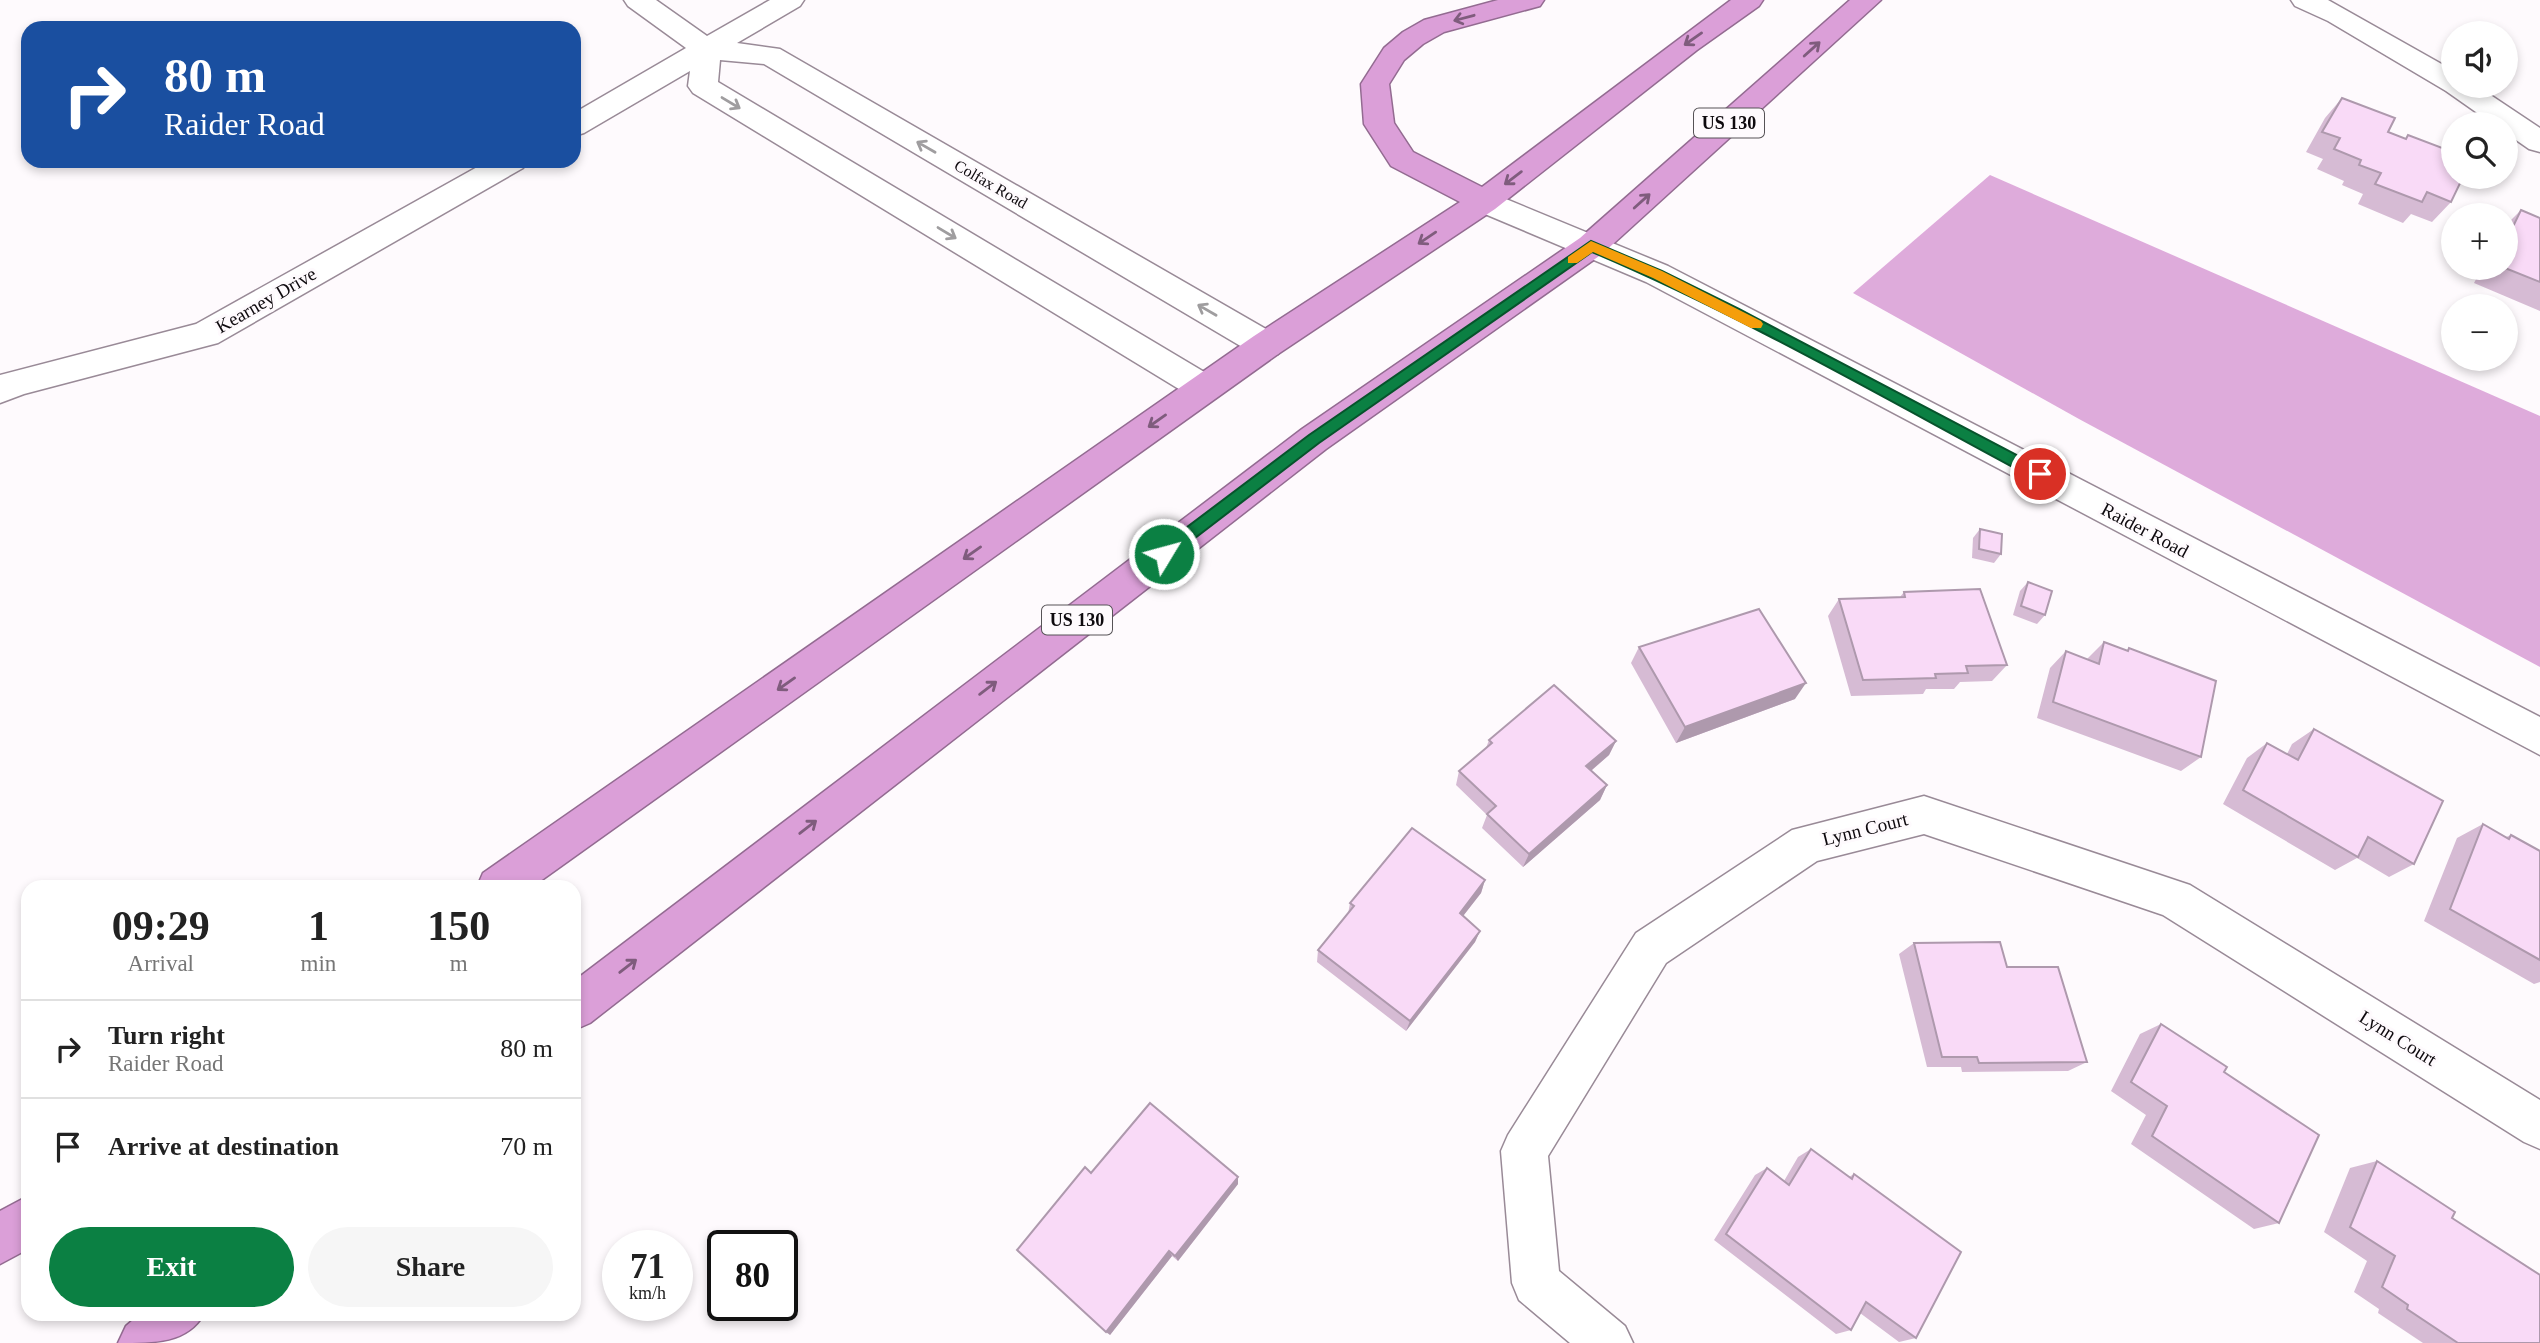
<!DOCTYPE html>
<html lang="en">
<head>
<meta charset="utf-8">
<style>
	:root { --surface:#fff; --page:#f6f6f6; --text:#222; --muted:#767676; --line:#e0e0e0; --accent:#0b8043 }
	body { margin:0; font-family:"Times New Roman",serif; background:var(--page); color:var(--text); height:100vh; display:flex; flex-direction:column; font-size:26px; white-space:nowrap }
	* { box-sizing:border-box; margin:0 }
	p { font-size:23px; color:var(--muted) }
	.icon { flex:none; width:38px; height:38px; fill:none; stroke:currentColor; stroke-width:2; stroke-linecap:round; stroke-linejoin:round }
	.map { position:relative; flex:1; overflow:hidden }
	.panel { position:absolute; left:21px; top:880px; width:560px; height:441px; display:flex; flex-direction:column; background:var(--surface); border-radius:21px; box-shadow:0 4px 10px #0003 }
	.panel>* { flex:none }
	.guide { position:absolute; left:21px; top:21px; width:560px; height:147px; border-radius:21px; box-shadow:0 4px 10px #0003; background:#1a4fa0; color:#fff; overflow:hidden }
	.controls { position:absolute; left:2441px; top:21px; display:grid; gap:14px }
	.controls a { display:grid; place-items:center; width:77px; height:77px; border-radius:50%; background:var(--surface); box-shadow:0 4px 10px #0003; font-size:35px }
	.speed { position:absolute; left:602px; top:1230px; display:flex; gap:14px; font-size:35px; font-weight:700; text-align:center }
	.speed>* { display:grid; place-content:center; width:91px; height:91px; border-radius:50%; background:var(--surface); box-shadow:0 4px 10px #0003; line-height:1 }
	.speed small { font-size:18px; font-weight:400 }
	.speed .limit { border:4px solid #111; border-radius:10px; background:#fff; color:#111 }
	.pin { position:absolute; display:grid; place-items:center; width:60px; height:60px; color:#fff; margin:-30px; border:4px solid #fff; border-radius:50%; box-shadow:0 2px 7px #0007 }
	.me { position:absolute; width:77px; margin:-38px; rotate:53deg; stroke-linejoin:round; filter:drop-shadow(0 0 5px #0008) }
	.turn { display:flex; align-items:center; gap:24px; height:147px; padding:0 28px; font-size:32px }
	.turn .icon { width:91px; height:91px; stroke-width:2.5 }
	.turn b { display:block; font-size:49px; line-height:60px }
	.eta { display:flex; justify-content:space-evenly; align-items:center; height:119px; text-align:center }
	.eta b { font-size:42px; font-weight:700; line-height:49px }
	.button { display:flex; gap:14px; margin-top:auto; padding:14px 28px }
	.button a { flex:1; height:80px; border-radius:42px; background:var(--accent); color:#fff; font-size:28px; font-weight:700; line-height:80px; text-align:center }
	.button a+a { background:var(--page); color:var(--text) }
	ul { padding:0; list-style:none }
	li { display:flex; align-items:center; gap:21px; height:98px; padding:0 28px; border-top:2px solid var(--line) }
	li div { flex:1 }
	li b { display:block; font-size:26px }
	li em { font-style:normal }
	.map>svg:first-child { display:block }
	.forest { fill:#deabdb }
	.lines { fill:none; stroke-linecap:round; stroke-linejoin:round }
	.street-casing { stroke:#998a97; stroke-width:3 }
	.highway-casing { stroke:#936b91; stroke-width:3 }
	.street { fill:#fff; fill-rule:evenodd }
	.highway { fill:#db9fd8; fill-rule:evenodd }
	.wall { fill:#d6bbd4 }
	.shaded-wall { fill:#ae99ad }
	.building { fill:#f9daf7; stroke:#ae99ad; stroke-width:2 }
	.oneway { stroke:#7f5c7d }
	.oneway2 { stroke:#9f9d9f }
	.route { fill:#0b8043; stroke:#07532c; stroke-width:2 }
	.slow { fill:#f59e0b }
	.labels { text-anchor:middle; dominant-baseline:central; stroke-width:6; stroke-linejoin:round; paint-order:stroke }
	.far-street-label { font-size:16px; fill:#0e0a0e; stroke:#fefafd }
	.shield { fill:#fefafd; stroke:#565256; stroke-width:2 }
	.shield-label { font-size:18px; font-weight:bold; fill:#0e0a0e }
	.street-label { font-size:19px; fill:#0e0a0e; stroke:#fefafd }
</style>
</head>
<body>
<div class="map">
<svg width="2540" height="1343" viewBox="0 0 2540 1343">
	<rect width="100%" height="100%" fill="#fefafd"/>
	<polygon class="forest" points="1990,175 2540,416 2540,667 2079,419 1853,293"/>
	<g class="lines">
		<g class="street-casing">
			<g id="street">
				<polygon points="624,0 656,0 707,36 770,0 804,0 800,6 737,43 780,49 1278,336 1283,345 1278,354 1266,357 1254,354 764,64 720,60 718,82 1216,379 1221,388 1216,397 1204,401 1192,397 693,93 688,86 690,71 584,133 574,136 574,113 686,48 628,6"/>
				<polygon points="2291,0 2328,0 2454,71 2454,86 2477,86 2540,128 2540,152 2529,149 2506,133 2506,124 2493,124 2446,91 2328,21 2295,6"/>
				<polygon points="488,161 527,161 523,168 218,343 24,394 0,403 0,375 196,324"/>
				<polygon points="1484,190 1668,266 2540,717 2540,755 1646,282 1473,209 1469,201 1473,193"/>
				<polygon points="1924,796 2190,885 2540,1100 2540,1149 2524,1142 2163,915 1924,834 1817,861 1666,963 1548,1156 1559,1271 1625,1326 1633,1343 1570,1343 1519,1300 1512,1283 1501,1151 1508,1135 1636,933 1792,830"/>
			</g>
		</g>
		<g class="highway-casing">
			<g id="highway">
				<polygon points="1498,0 1544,0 1540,6 1444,32 1423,44 1404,60 1389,84 1394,123 1413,152 1482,187 1731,0 1763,0 1759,6 1697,50 1495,209 1278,354 532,887 477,887 483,873 1254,336 1460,202 1391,166 1364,124 1361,84 1384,48 1403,32 1424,20"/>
				<polygon points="1850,0 1881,0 1602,254 1326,449 590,1023 574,1030 574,981 1302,429 1580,238"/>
				<polygon points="28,1196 28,1249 0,1264 0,1211"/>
				<path d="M140,1314H204C187,1343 156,1343 118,1343L126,1326Z"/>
			</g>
		</g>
		<use href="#street" class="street"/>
		<use href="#highway" class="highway"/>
	</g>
	<g class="wall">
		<polygon points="2342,98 2388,132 2405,139 2408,135 2443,154 2451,202 2432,222 2411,214 2403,223 2358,204 2363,194 2342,185 2344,181 2317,169 2323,159 2306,152 2325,118"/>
		<polygon points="2521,210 2540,218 2540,311 2474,283 2482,268 2506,268 2506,225"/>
		<polygon points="1980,529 2001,554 1994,563 1972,558 1973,538"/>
		<polygon points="2028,582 2045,615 2037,624 2013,615 2020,591"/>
		<polygon points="1904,592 2007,665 1992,681 1960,682 1954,689 1926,689 1923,694 1851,696 1828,616 1839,599 1900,597"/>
		<polygon points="2104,642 2126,651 2129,648 2201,757 2181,771 2037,718 2050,668 2066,651 2087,659"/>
		<polygon points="1639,647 1795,699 1676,743 1631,663"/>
		<polygon points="2314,729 2414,864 2389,877 2357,858 2335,870 2223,804 2247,758 2267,743 2287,754 2292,744"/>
		<polygon points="1489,740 1616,741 1609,755 1591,771 1607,785 1600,800 1523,867 1482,828 1487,815 1456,785 1459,771 1486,748"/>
		<polygon points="2483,824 2506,837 2511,835 2540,851 2540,982 2534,984 2424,921 2457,838"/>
		<polygon points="1485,880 1481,893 1463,916 1480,931 1475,942 1406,1031 1317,962 1318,950 1348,914 1350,903"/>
		<polygon points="1914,943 2007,967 2087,1062 2068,1071 1962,1072 1961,1067 1927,1067 1899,954"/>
		<polygon points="2161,1024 2224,1072 2279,1223 2254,1229 2131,1144 2146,1115 2111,1091 2140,1034"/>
		<polygon points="1811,1149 1849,1177 1854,1174 1916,1338 1899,1342 1860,1313 1851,1330 1836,1334 1714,1240 1755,1175 1767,1168 1784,1181 1798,1157"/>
		<polygon points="2377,1161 2452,1218 2540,1343 2423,1343 2378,1313 2379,1309 2354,1292 2367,1261 2324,1232 2350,1168"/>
		<polygon points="1091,1173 1238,1184 1178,1261 1172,1256 1110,1335"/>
	</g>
	<g class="shaded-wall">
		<polygon points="1806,683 1795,699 1676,743 1685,727"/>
		<polygon points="1616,741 1609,755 1579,781 1586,766"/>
		<polygon points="1607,785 1600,800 1523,867 1529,854"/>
		<polygon points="1485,880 1481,893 1456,925 1460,913"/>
		<polygon points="1480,931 1475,942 1406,1031 1410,1021"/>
		<polygon points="1238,1177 1238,1184 1178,1261 1175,1256"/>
		<polygon points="1169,1251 1172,1256 1110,1335 1106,1332"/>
	</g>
	<g class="building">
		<polygon points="2342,98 2395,118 2388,132 2406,139 2408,135 2445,149 2443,154 2454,158 2454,177 2463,177 2451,202 2427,192 2422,202 2375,184 2381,173 2359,165 2361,160 2334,149 2340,138 2322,132"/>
		<polygon points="2521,210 2540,218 2540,282 2505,268 2506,241"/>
		<polygon points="1980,529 2002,534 2001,554 1979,549"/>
		<polygon points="2028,582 2052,591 2045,615 2021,606"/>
		<polygon points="1980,589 2007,665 1966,666 1968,673 1935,674 1936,678 1863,680 1839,599 1905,597 1904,592"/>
		<polygon points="1759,609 1806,683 1685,727 1639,647"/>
		<polygon points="2104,642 2128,651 2129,648 2216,681 2201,757 2053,702 2066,651 2099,664"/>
		<polygon points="1554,685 1616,741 1586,766 1607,785 1529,854 1487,814 1496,806 1459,771 1492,743 1489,740"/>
		<polygon points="2314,729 2443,801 2414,864 2368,837 2358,857 2243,790 2267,743 2298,760"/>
		<polygon points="2483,824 2509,839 2511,835 2540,851 2540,960 2450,909"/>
		<polygon points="1412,828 1485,880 1460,913 1480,931 1410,1021 1318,950 1354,906 1350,903"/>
		<polygon points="2000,942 2007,967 2058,967 2087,1062 1979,1063 1977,1057 1942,1057 1914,943"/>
		<polygon points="2161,1024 2227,1067 2224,1072 2319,1135 2279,1223 2152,1136 2167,1106 2131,1082"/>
		<polygon points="1150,1103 1238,1177 1175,1256 1169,1251 1106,1332 1017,1250 1085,1167 1091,1173"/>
		<polygon points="1811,1149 1852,1179 1854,1174 1961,1252 1916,1338 1866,1302 1851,1330 1726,1234 1767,1168 1789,1185"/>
		<polygon points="2377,1161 2455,1212 2452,1218 2540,1275 2540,1343 2458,1343 2407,1309 2408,1305 2382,1287 2395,1256 2350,1227"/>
	</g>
	<defs><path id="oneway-shaft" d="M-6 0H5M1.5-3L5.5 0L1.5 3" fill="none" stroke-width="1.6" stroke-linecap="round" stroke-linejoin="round" transform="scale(1.75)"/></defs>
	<g class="oneway">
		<use href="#oneway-shaft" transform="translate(1464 18) rotate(165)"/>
		<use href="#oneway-shaft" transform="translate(1693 39) rotate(145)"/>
		<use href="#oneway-shaft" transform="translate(1812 49) rotate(-42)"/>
		<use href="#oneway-shaft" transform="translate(1513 178) rotate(143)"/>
		<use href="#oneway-shaft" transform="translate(1642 201) rotate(-42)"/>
		<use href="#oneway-shaft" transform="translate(1427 238) rotate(146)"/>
		<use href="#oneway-shaft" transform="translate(1157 421) rotate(145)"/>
		<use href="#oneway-shaft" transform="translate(972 553) rotate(145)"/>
		<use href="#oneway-shaft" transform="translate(786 684) rotate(145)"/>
		<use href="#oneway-shaft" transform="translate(988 688) rotate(-37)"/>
		<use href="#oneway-shaft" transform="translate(808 827) rotate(-38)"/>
		<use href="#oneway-shaft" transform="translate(628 966) rotate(-38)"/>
	</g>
	<g class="oneway2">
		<use href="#oneway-shaft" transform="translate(731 103) rotate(31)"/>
		<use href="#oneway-shaft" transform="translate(926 147) rotate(-150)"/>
		<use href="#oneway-shaft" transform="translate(947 233) rotate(31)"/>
		<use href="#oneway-shaft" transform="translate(1207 310) rotate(-150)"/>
	</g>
	<path class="route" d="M1591,241L1662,271L1739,309L2045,470L2047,474L2045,479H2035C1889,401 1745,317 1592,252L1319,443L1169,558H1158L1156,554L1158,549L1309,435Z"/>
	<polygon class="slow" points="1591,241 1662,271 1761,321 1763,324 1761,328 1751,328 1653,278 1593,252 1577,263 1568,263 1568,257"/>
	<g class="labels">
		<g class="far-street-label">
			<text transform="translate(991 184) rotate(30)">Colfax Road</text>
		</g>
		<g class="shield">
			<rect x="1694" y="108.5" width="70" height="29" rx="5"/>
			<rect x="1042" y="605.5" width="70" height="29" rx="5"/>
		</g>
		<g class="shield-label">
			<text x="1729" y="123">US 130</text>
			<text x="1077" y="620">US 130</text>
		</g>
		<g class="street-label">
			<text transform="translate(266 300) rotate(-30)">Kearney Drive</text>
			<text transform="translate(2145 530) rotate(28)">Raider Road</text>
			<text transform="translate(1865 829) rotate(-14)">Lynn Court</text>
			<text transform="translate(2398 1038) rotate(32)">Lynn Court</text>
		</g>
	</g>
</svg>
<div class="controls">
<a><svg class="icon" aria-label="sound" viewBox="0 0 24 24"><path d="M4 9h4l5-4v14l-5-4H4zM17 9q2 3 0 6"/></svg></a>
<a><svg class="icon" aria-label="search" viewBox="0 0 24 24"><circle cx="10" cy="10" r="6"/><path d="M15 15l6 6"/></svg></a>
<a>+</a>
<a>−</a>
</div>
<div class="speed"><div>71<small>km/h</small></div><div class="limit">80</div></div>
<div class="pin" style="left:2040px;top:474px;background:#d93025"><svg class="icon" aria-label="arrive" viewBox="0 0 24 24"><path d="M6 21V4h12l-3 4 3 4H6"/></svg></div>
<svg class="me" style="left:1164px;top:554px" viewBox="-20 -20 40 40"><circle r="17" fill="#0b8043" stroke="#fff" stroke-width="3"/><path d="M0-11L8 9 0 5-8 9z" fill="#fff"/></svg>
<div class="guide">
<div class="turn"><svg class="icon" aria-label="right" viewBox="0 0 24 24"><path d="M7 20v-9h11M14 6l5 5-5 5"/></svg><div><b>80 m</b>Raider Road</div></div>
</div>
<section class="panel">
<div class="eta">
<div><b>09:29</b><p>Arrival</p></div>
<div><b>1</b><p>min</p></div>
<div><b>150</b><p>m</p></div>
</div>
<ul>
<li><svg class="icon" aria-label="right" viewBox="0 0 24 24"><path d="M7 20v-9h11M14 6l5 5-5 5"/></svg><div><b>Turn right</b><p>Raider Road</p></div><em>80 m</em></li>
<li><svg class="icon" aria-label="arrive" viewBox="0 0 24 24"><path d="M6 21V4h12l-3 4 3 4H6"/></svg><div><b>Arrive at destination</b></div><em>70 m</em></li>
</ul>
<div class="button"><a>Exit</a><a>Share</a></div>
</section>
</div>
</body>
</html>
